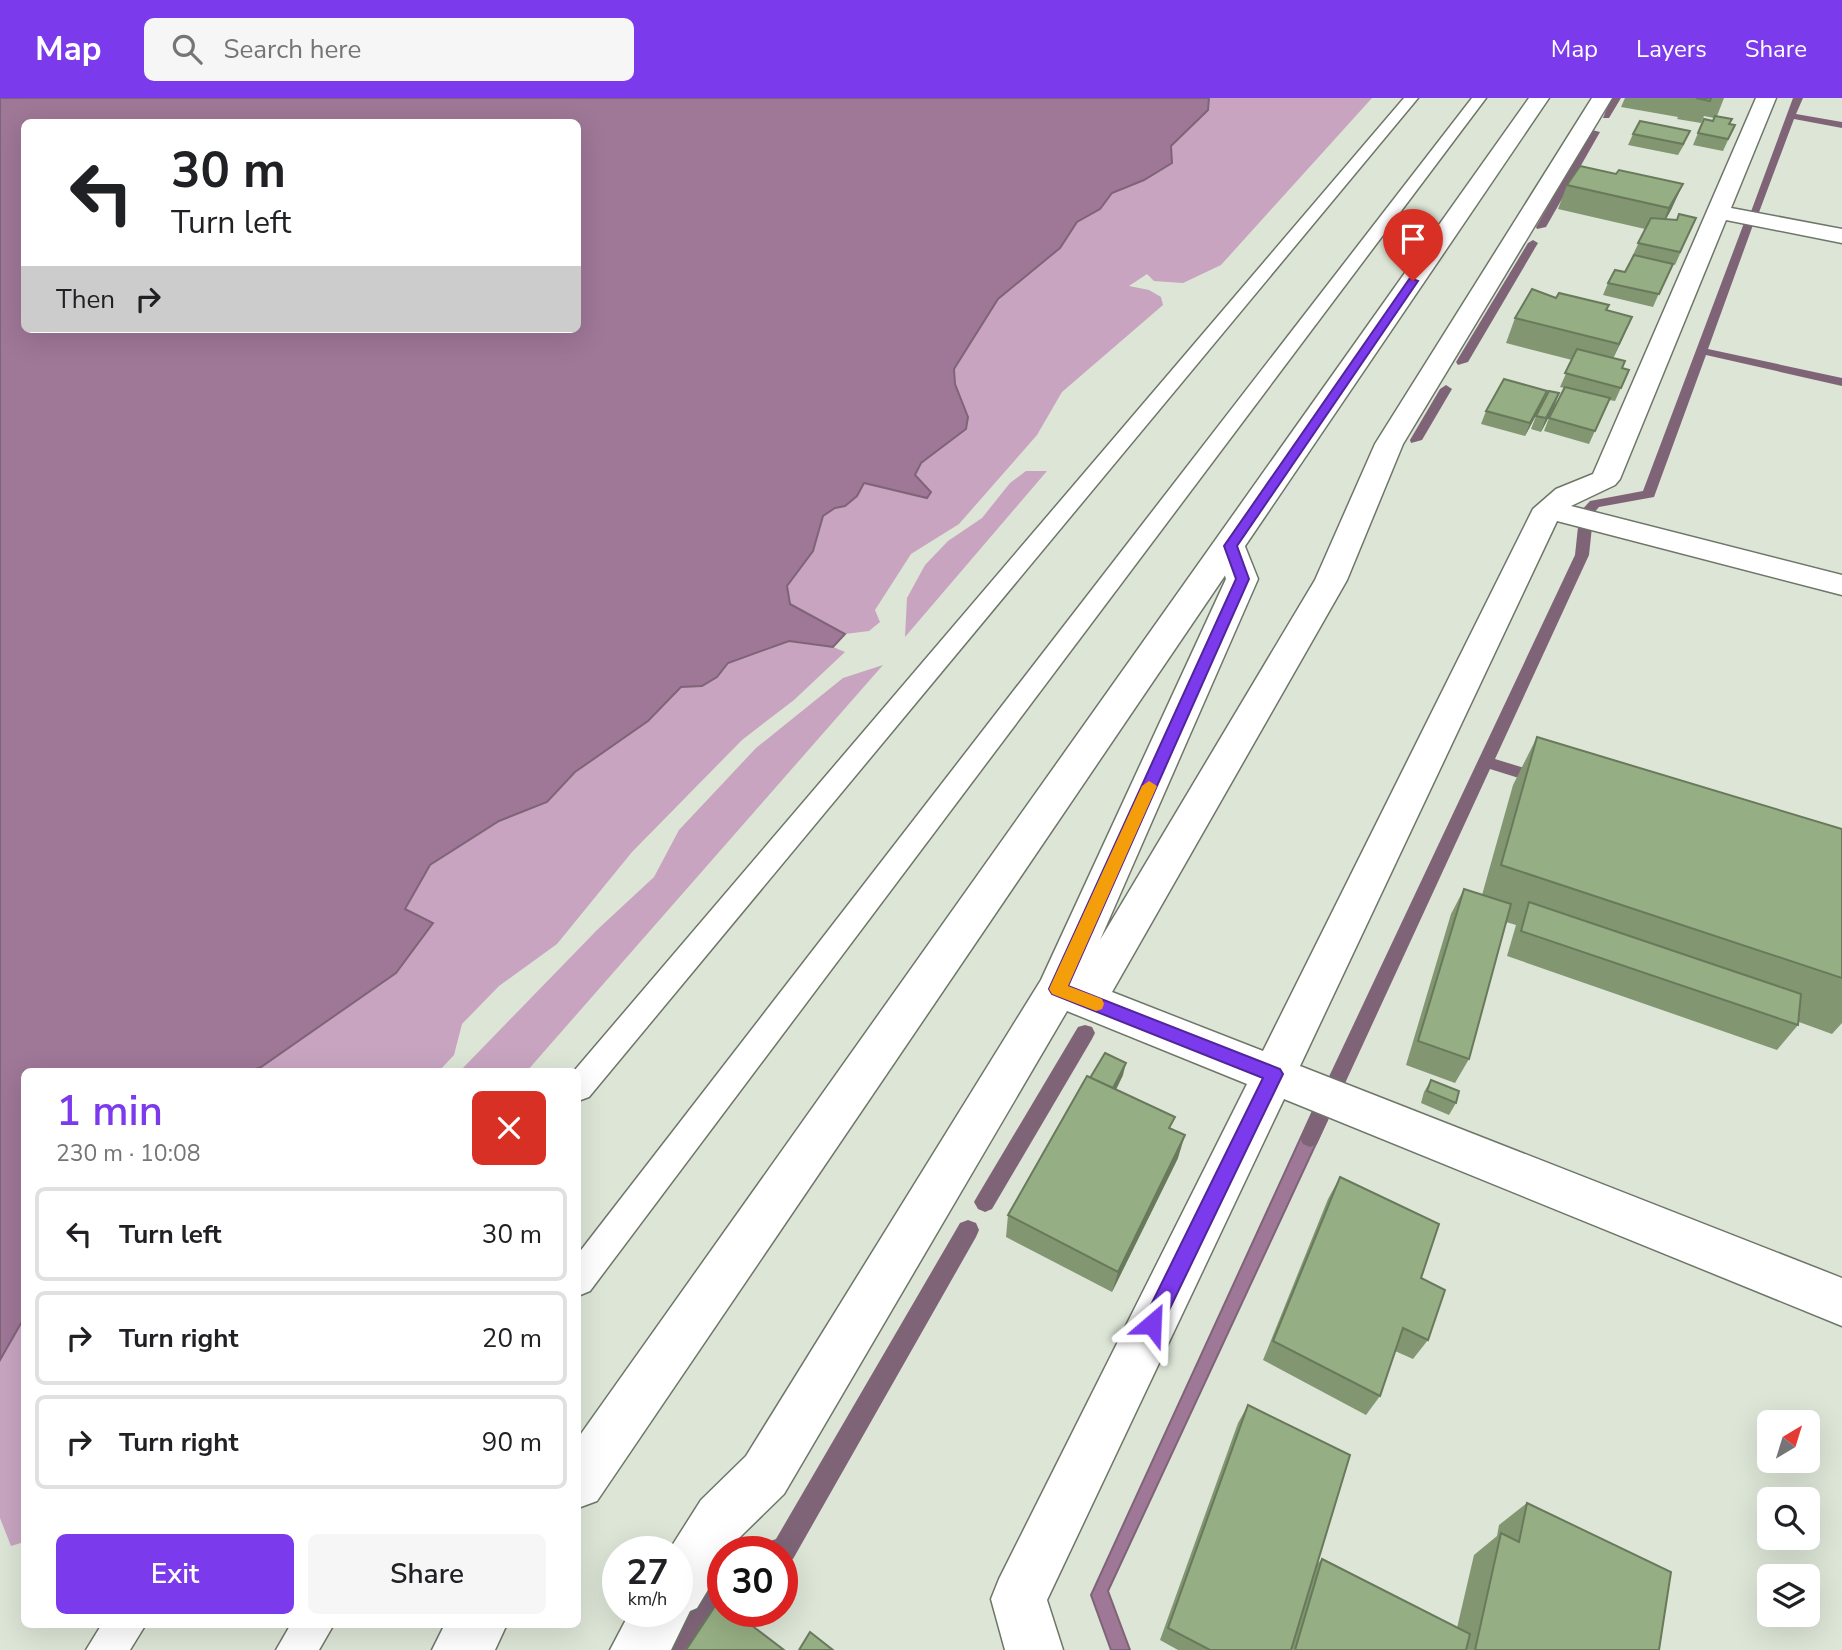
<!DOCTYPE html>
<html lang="en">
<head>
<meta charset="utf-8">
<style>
	:root { --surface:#fff; --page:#f6f6f6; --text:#202124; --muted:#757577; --line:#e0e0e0; --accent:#7c3aed }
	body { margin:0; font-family:"Nunito Sans",sans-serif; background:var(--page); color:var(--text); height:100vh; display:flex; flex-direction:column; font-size:26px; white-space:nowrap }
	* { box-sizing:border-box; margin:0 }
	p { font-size:23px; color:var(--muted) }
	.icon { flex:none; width:38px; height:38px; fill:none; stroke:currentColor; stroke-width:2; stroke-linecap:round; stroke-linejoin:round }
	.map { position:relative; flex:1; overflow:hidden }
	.side { position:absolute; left:21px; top:970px; width:560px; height:560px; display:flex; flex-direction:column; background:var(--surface); border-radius:10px; box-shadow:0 7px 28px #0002 }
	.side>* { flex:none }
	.top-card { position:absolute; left:21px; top:21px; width:560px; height:214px; border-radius:10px; box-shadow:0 7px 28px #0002; background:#fff; color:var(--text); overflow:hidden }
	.needle { width:46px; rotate:38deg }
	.tools { position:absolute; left:1757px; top:1312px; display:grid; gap:14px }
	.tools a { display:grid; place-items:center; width:63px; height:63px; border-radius:10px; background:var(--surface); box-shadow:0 7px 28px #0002; font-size:35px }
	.speed { position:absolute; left:602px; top:1438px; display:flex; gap:14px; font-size:35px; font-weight:700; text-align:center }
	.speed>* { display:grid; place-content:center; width:91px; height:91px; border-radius:50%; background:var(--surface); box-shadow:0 7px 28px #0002; line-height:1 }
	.speed small { font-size:18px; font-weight:400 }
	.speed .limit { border:10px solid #d22; background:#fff; color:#111 }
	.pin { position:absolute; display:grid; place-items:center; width:60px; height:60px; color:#fff; margin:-72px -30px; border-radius:50% 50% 50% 0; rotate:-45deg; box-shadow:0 0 7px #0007 }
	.pin .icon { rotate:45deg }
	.me { position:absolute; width:77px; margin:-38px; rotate:26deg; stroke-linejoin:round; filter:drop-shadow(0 0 5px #0008) }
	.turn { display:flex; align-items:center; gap:24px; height:147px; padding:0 35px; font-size:32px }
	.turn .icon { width:91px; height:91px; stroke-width:2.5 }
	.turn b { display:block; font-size:49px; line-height:60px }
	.then { display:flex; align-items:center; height:66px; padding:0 35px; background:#0003; gap:14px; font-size:26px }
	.round { display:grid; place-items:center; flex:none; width:74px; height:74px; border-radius:10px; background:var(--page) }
	.overview { display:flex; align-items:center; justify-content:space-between; height:119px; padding:0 35px }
	h1 { font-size:42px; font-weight:600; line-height:52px; color:var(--accent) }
	.action { display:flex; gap:14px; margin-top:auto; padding:14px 35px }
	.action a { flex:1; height:80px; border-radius:10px; background:var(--accent); color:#fff; font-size:28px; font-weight:600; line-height:80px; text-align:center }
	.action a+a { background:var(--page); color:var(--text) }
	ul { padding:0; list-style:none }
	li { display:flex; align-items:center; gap:21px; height:94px; margin:0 14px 10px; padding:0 21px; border:4px solid var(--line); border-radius:10px }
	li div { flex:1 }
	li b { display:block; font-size:26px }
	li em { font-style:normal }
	header { display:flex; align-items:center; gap:42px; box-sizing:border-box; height:98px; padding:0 35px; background:var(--accent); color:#fff }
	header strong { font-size:33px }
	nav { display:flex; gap:38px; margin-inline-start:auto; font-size:24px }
	.search { width:490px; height:63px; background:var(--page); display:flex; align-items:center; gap:18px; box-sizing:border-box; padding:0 24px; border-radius:10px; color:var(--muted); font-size:26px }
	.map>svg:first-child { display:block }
	.green { fill:#c8a4c0 }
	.water { fill:#9f7797; stroke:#7f6478; stroke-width:2; fill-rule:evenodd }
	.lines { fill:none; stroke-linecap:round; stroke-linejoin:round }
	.stream { fill:#7f6478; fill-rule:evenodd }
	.service-casing { stroke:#6e7669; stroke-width:3 }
	.minor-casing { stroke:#6e7669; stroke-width:3 }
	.tertiary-casing { stroke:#6e7669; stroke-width:3 }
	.service { fill:#fff; fill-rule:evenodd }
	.minor { fill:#fff; fill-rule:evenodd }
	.tertiary { fill:#fff; fill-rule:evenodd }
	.wall { fill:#819671 }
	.shaded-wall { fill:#697a5c }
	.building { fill:#96ae83; stroke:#697a5c; stroke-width:2 }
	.route { fill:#7c3aed; stroke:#51269a; stroke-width:2 }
	.slow { fill:#f59e0b }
</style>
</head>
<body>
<header>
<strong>Map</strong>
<div class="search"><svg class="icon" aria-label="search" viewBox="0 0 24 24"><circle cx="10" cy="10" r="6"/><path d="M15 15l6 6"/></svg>Search here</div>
<nav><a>Map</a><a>Layers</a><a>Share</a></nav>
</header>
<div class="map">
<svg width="1842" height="1552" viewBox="0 0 1842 1552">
	<rect width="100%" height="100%" fill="#dce5d6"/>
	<g class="green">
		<polygon points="1163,0 1372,0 1221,167 1183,185 1154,183 1147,176 1129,188 1149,192 1161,199 1163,207 1062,294 1037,337 959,426 911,456 875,512 880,524 869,533 845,536 833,549 845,554 794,602 742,642 632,754 557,846 499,888 462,926 454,957 439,973 250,973 261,969 404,811 430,768 499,723 547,704 823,418 835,410 845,408 857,398 864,385 954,271 998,201 1060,150 1077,124 1100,111"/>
		<polygon points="1026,373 1047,373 905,539 907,500 925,467 948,443 982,420 1010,385"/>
		<polygon points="883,567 527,973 460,973 598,831 654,779 679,732 756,650 843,580"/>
		<polygon points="24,1220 24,1444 11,1448 0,1420 0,1262"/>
	</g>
	<g class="water">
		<path d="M0,0H1209L1208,12L1171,48L1172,65L1144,82L1112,95L1100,111L1077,124L1060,150L998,201L954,271L955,286L968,319L966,331L921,365L915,377L931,394L927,400L864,385L857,398L845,408L835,410L823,418L813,453L787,488L790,506L845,536L833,549L789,543L728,565L717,579L702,588L681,589L648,623L575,674L547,704L499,723L430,767L405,811L433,825L396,875L261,969L250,973H24V1220L0,1262ZM24,24H578V231H24Z"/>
		<polygon points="1312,1015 1327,1022 1108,1493 1130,1552 1111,1552 1091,1497"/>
	</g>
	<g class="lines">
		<g class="stream">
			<polygon points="1611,0 1621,0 1609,20 1603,20"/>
			<polygon points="1793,0 1803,0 1796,16 1842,24 1842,30 1794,21 1758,117 1749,119"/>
			<polygon points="1592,32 1600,34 1546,129 1537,131 1536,129"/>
			<polygon points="1744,125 1753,127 1708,251 1842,280 1842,288 1706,257 1654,399 1599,409 1592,417 1582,417 1580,414 1590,403 1643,393"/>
			<polygon points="1533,142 1538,145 1468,264 1458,267 1456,264 1528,145"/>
			<polygon points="1446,287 1452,291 1422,342 1411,345 1410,342 1440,291"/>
			<polygon points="1585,425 1592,429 1589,457 1495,661 1547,677 1549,681 1541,687 1490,671 1317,1046 1310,1049 1303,1046 1300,1040 1575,457 1578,429"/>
			<polygon points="1085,927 1092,929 1095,935 1092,941 992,1111 985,1114 978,1111 974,1104 978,1097 1078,929"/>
			<polygon points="968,1122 976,1125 979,1132 976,1139 793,1461 782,1465 782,1454 762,1454 765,1445 776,1441 960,1125"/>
			<polygon points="723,1464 723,1500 693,1552 665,1552 714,1467"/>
		</g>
		<g class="service-casing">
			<g id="service">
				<polygon points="1404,0 1418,0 589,999 578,1003 578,973 574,973"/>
				<polygon points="1472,0 1486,0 590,1193 578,1198 578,1156"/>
				<polygon points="102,1526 146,1526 130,1552 86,1552"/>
				<polygon points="291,1526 334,1526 319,1552 276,1552"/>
			</g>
		</g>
		<g class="minor-casing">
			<polygon id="minor" points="1592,0 1612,0 1403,346 1347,482 1112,894 1263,953 1533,411 1556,391 1593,376 1756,0 1776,0 1731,110 1842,131 1842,145 1726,122 1620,381 1615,387 1571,408 1842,477 1842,497 1557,423 1300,968 1842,1180 1842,1228 1284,1001 1047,1502 1063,1552 1005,1552 991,1501 999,1481 1247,986 1067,913 784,1396 739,1440 730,1454 723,1454 723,1467 697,1510 690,1513 671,1552 610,1552 630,1514 677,1514 677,1454 668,1454 701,1402 746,1358 1041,882 1226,481 1216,448 1220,441 1231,439 1242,441 1258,481 1100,842 1315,482 1375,346"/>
		</g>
		<g class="tertiary-casing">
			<g id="tertiary">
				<polygon points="1529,0 1549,0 597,1403 578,1410 578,1340"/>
				<polygon points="445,1526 507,1526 495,1552 432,1552"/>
			</g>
		</g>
		<use href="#service" class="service"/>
		<use href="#minor" class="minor"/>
		<use href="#tertiary" class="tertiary"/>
	</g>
	<g class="wall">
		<polygon points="1625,0 1724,0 1717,18 1729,26 1735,27 1723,53 1693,47 1698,35 1713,23 1714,20 1704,18 1701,25 1677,21 1678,19 1621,9"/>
		<polygon points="1633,36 1685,45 1678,57 1628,47"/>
		<polygon points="1567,87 1672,110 1666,121 1677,122 1696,120 1675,167 1672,166 1653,209 1603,197 1608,185 1625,174 1645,131 1558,111"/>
		<polygon points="1556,200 1609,207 1607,213 1632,219 1613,260 1622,270 1629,272 1615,303 1609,302 1589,346 1544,333 1549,320 1564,290 1560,289 1572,262 1506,245 1515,220"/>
		<polygon points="1559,295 1554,309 1541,334 1531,331 1536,318"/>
		<polygon points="1542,306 1525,338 1481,326 1486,313"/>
		<polygon points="1537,639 1842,731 1842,925 1832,936 1799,924 1798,927 1777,952 1507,858 1516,827 1506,824 1469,961 1455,985 1406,967 1451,816 1464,791 1482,797 1513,687"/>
		<polygon points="1123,977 1116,992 1172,1031 1178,1060 1112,1194 1006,1139 1008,1117"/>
		<polygon points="1431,982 1456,1005 1449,1017 1421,1005 1424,994"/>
		<polygon points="1340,1079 1428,1242 1413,1261 1395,1253 1380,1298 1366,1317 1263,1262 1328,1101"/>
		<polygon points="1248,1307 1317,1466 1322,1461 1457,1530 1474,1457 1497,1438 1499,1427 1527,1405 1659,1552 1178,1552 1160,1542 1238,1325"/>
	</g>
	<g class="shaded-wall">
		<polygon points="1683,86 1672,110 1659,134 1669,110"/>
		<polygon points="1632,219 1621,244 1608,271 1619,246"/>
		<polygon points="1547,293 1542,306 1525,338 1530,325"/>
		<polygon points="1559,295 1554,309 1541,334 1546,320"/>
		<polygon points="1126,965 1123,977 1110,1003 1112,991"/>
		<polygon points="1185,1037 1178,1060 1112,1194 1118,1174"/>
		<polygon points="748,1514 755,1514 746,1529 743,1523"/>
	</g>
	<g class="building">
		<polygon points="1696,0 1711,0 1710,3"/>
		<polygon points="1715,18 1732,21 1729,26 1735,27 1728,41 1698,35 1704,21 1713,23"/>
		<polygon points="1640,23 1690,33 1683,46 1633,36"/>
		<polygon points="1580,68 1616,76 1619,72 1683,86 1669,110 1567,87"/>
		<polygon points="1679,116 1696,120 1680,154 1638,145 1651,120 1677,122"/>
		<polygon points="1634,157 1673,166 1659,196 1608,185 1615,172 1625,174"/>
		<polygon points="1532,191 1556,200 1559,195 1609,207 1606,212 1632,219 1619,246 1515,220"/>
		<polygon points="1577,251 1625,263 1622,270 1629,272 1621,290 1565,275"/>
		<polygon points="1504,281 1547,293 1530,325 1486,313"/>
		<polygon points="1565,289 1610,300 1595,333 1549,320"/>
		<polygon points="1549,293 1559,295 1546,320 1536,318"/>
		<polygon points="1537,639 1842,731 1842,880 1501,767"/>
		<polygon points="1464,791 1511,806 1469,961 1418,943"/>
		<polygon points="1529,804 1801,896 1798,927 1521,833"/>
		<polygon points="1105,955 1126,965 1113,990 1090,980"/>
		<polygon points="1087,978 1175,1019 1169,1030 1185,1037 1118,1174 1008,1117"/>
		<polygon points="1431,982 1459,993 1456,1005 1427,993"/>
		<polygon points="1340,1079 1439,1126 1421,1180 1445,1192 1428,1242 1403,1230 1380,1298 1273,1243"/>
		<polygon points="1248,1307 1350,1357 1291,1552 1210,1552 1168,1530"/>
		<polygon points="1527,1405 1671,1474 1659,1552 1475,1552 1501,1435 1519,1444"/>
		<polygon points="1322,1461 1470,1536 1466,1552 1295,1552"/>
		<polygon points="719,1502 723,1505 723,1514 734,1514 784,1552 686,1552"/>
		<polygon points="734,1514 748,1514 744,1521"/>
		<polygon points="810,1534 833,1552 799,1552"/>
	</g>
	<polygon class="route" points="1410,180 1418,183 1237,448 1249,481 1068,888 1280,971 1283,976 1159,1233 1152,1236 1145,1233 1142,1226 1145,1219 1263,980 1052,896 1049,891 1236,481 1224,448"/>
	<polygon class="slow" points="1149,683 1157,688 1068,888 1102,901 1104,906 1102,911 1096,913 1052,896 1049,891 1142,688"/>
</svg>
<div class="tools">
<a><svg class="needle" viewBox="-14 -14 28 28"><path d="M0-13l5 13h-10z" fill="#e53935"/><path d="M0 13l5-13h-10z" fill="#757577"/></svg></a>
<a><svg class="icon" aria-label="search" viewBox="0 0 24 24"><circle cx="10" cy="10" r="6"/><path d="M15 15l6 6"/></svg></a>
<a><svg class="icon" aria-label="layers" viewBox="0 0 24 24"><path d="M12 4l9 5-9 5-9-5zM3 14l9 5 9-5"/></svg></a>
</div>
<div class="speed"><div>27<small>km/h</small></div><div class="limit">30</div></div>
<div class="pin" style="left:1413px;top:183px;background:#d93025"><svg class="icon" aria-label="arrive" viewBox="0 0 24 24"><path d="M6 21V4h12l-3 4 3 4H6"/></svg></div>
<svg class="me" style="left:1152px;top:1226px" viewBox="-20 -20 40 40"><path d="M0-17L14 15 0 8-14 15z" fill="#7c3aed" stroke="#fff" stroke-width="4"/></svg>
<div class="top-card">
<div class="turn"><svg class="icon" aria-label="left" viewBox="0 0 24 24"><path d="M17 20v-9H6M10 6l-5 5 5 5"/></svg><div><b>30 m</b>Turn left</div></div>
<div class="then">Then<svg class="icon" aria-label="right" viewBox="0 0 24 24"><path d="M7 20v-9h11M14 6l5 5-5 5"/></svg></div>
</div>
<section class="side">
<div class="overview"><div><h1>1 min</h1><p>230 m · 10:08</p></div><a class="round" style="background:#d93025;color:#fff"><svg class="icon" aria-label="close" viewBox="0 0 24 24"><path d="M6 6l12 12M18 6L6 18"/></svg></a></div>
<ul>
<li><svg class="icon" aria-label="left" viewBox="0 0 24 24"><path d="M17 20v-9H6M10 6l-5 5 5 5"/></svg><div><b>Turn left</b></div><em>30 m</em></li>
<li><svg class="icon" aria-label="right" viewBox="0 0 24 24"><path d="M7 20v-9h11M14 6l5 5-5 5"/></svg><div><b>Turn right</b></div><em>20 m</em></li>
<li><svg class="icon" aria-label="right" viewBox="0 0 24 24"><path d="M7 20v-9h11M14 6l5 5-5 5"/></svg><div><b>Turn right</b></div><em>90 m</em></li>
</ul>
<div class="action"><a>Exit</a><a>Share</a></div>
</section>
</div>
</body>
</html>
